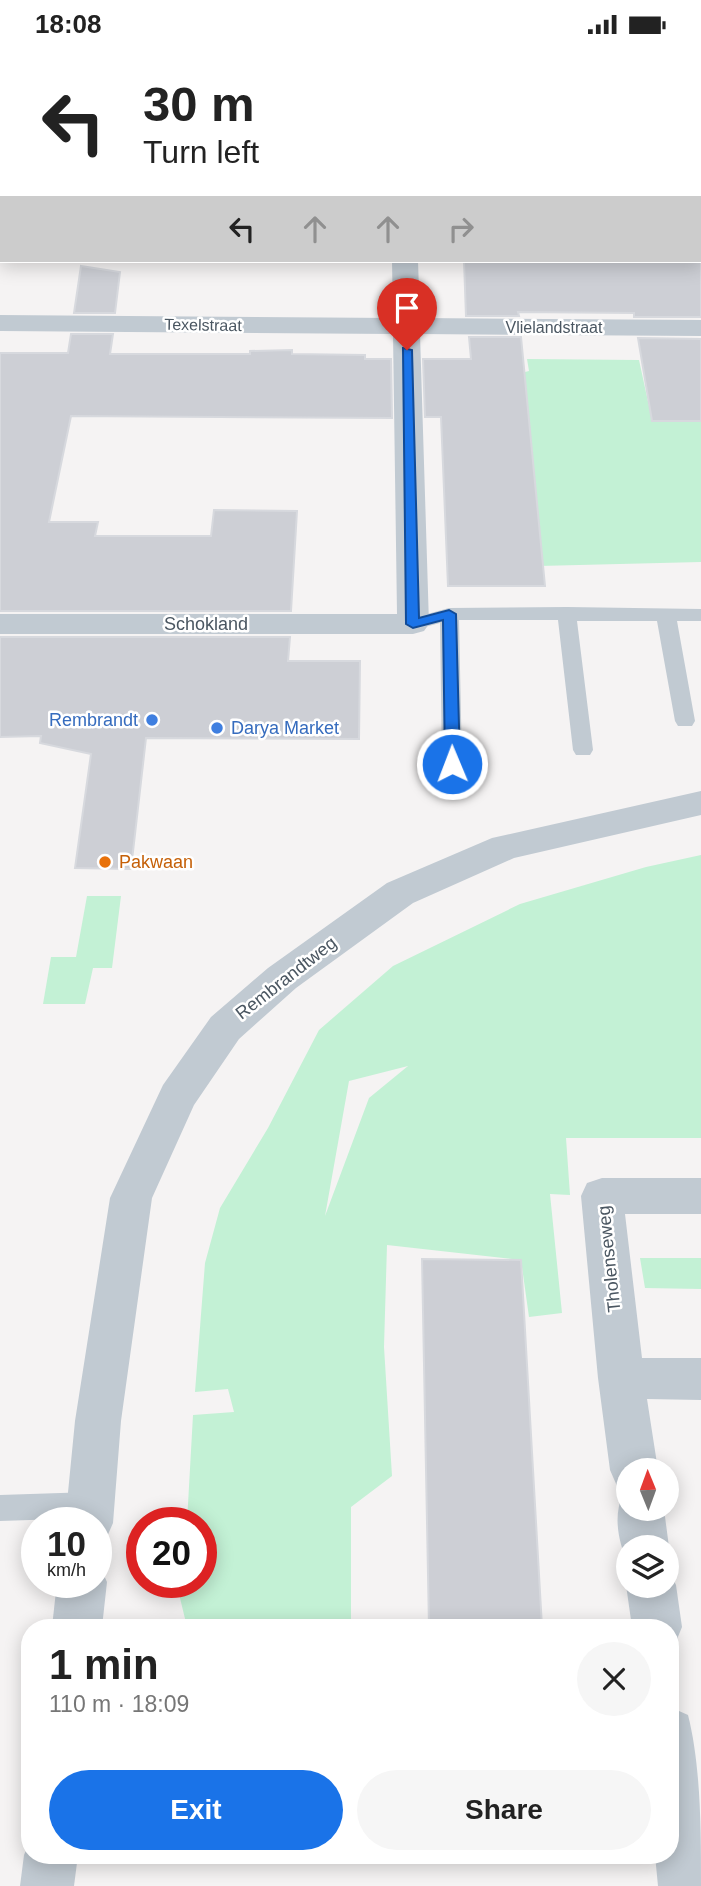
<!DOCTYPE html>
<html lang="en">
<head>
<meta charset="utf-8">
<style>
	:root { --surface:#fff; --page:#f6f6f6; --text:#222; --muted:#767676; --accent:#1a73e8 }
	body { margin:0; font-family:Helvetica,sans-serif; background:var(--page); color:var(--text); height:100vh; display:flex; flex-direction:column; font-size:26px; white-space:nowrap }
	* { box-sizing:border-box; margin:0 }
	p { font-size:23px; color:var(--muted) }
	.icon { flex:none; width:38px; height:38px; fill:none; stroke:currentColor; stroke-width:2; stroke-linecap:round; stroke-linejoin:round }
	.map { position:relative; flex:1; overflow:hidden }
	.sheet { position:absolute; left:21px; top:1570px; width:658px; height:245px; display:flex; flex-direction:column; background:var(--surface); border-radius:28px; box-shadow:0 4px 18px #0003 }
	.sheet>* { flex:none }
	.banner { position:absolute; left:0px; top:0px; width:702px; height:214px; box-shadow:0 4px 18px #0003; background:#fff; color:var(--text); overflow:hidden }
	.needle { width:46px; rotate:359deg }
	.buttons { position:absolute; left:616px; top:1409px; display:grid; gap:14px }
	.buttons a { display:grid; place-items:center; width:63px; height:63px; border-radius:50%; background:var(--surface); box-shadow:0 4px 18px #0003; font-size:35px }
	.speed { position:absolute; left:21px; top:1458px; display:flex; gap:14px; font-size:35px; font-weight:700; text-align:center }
	.speed>* { display:grid; place-content:center; width:91px; height:91px; border-radius:50%; background:var(--surface); box-shadow:0 4px 18px #0003; line-height:1 }
	.speed small { font-size:18px; font-weight:400 }
	.speed .limit { border:10px solid #d22; background:#fff; color:#111 }
	.pin { position:absolute; display:grid; place-items:center; width:60px; height:60px; color:#fff; margin:-72px -30px; border-radius:50% 50% 50% 0; rotate:-45deg; box-shadow:0 0 7px #0007 }
	.pin .icon { rotate:45deg }
	.me { position:absolute; width:77px; margin:-38px; rotate:359deg; stroke-linejoin:round; filter:drop-shadow(0 0 5px #0008) }
	.turn { display:flex; align-items:center; gap:24px; height:147px; padding:0 28px; font-size:32px }
	.turn .icon { width:91px; height:91px; stroke-width:2.5 }
	.turn b { display:block; font-size:49px; line-height:60px }
	.lanes { display:flex; align-items:center; height:66px; padding:0 28px; background:#0003; justify-content:center; gap:35px; direction:ltr }
	.lanes .off { opacity:.35 }
	.round { display:grid; place-items:center; flex:none; width:74px; height:74px; border-radius:37px; background:var(--page) }
	.summary { display:flex; align-items:center; justify-content:space-between; height:119px; padding:0 28px }
	h1 { font-size:42px; font-weight:700; line-height:52px }
	.primary-button { display:flex; gap:14px; margin-top:auto; padding:14px 28px }
	.primary-button a { flex:1; height:80px; border-radius:42px; background:var(--accent); color:#fff; font-size:28px; font-weight:700; line-height:80px; text-align:center }
	.primary-button a+a { background:var(--page); color:var(--text) }
	.status { display:flex; justify-content:space-between; align-items:center; height:49px; padding:0 35px; background:var(--surface); direction:ltr }
	.status svg { height:19px; fill:currentColor }
	.map>svg:first-child { display:block }
	.green { fill:#c3f1d5; fill-rule:evenodd }
	.building { fill:#cdcfd5; stroke:#d7d9de; stroke-width:2 }
	.lines { fill:none; stroke-linecap:round; stroke-linejoin:round }
	.service { fill:#c1cad2; fill-rule:evenodd }
	.minor { fill:#c1cad2; fill-rule:evenodd }
	.tertiary { fill:#c1cad2; fill-rule:evenodd }
	.route { fill:#1a73e8; stroke:#114b97; stroke-width:2 }
	.shop-dot { fill:#3f7fe0; stroke:#fff; stroke-width:2.5 }
	.food-dot { fill:#e8710a; stroke:#fff; stroke-width:2.5 }
	.labels { text-anchor:middle; dominant-baseline:central; stroke-width:5; stroke-linejoin:round; paint-order:stroke }
	.far-street-label { font-size:16px; fill:#4a5661; stroke:#fff }
	.street-label { font-size:18px; fill:#4a5661; stroke:#fff }
	.shop-label { font-size:18px; fill:#366cbe; stroke:#fff; text-anchor:end }
	.food-label { font-size:18px; fill:#c56008; stroke:#fff; text-anchor:start }
</style>
</head>
<body>
<div class="status"><b>18:08</b><svg viewBox="0 0 49 12"><path d="M0 12V9h3v3zM5 12V6h3v6zM10 12V3h3v9zM15 12V0h3v12zM26 1h20v11H26zM47 4h2v5h-2z"/></svg></div>
<div class="map">
<svg width="701" height="1837" viewBox="0 0 701 1837">
	<rect width="100%" height="100%" fill="#f5f3f3"/>
	<g class="green">
		<polygon points="527,310 639,311 652,371 701,372 701,513 451,519 525,323 529,322"/>
		<path d="M701,806V1089H566L570,1146L550,1145L562,1264L529,1268L521,1211L387,1196L384,1298L392,1427L351,1458V1578H187L180,1549L182,1533H201V1474L187,1473L193,1366L234,1363L228,1340L195,1343L205,1214L220,1159L268,1079L319,981L393,917L520,855L646,818ZM408,1017L369,1049L325,1167L349,1032Z"/>
		<polygon points="87,847 121,847 112,919 93,919 85,955 43,955 51,908 76,908"/>
		<polygon points="640,1209 701,1209 701,1240 645,1239"/>
	</g>
	<g class="building">
		<polygon points="464,212 701,212 701,268 634,268 634,264 518,263 519,267 466,267"/>
		<polygon points="81,217 120,223 115,264 74,264"/>
		<polygon points="71,285 113,285 110,305 250,305 250,302 292,301 292,305 365,306 365,310 391,310 392,369 71,367 49,473 98,473 95,487 211,487 214,461 297,462 291,562 0,562 0,304 68,304"/>
		<polygon points="469,288 521,288 545,537 448,537 441,368 425,368 423,310 471,310"/>
		<polygon points="638,289 701,290 701,372 652,372"/>
		<polygon points="0,588 290,588 288,612 360,612 359,690 146,689 131,820 75,819 91,705 40,694 41,687 0,688"/>
		<polygon points="422,1210 521,1211 542,1578 429,1578"/>
	</g>
	<g class="lines">
		<g class="service">
			<polygon points="567,558 701,560 701,572 677,572 695,672 692,677 678,677 675,672 657,572 577,572 593,701 590,706 576,706 573,701 558,571 459,571 462,715 459,720 445,720 442,715 440,574 413,581 406,579 403,575 406,571 449,559"/>
			<polygon points="91,1443 101,1447 105,1456 101,1465 91,1469 0,1472 0,1446"/>
		</g>
		<g class="minor">
			<polygon points="392,212 418,212 420,269 701,271 701,287 420,285 429,575 424,582 413,585 0,585 0,565 397,565 393,285 0,282 0,266 393,269"/>
			<polygon points="602,1129 701,1129 701,1165 625,1165 642,1309 701,1309 701,1351 647,1350 658,1421 628,1421 628,1441 617,1437 610,1421 598,1329 581,1147 587,1134"/>
			<path d="M628,1442V1460H664L669,1498L667,1504V1498H628V1515C618,1491 613,1468 623,1444Z"/>
			<polygon points="667,1518 676,1536 682,1578 675,1595 670,1597 670,1578 632,1578 626,1536 628,1531 628,1536 667,1536"/>
			<path d="M670,1658L688,1666C701,1717 701,1782 701,1837H658L655,1806H670Z"/>
		</g>
		<g class="tertiary">
			<rect x="0" y="64" width="2" height="14"/>
			<rect x="700" y="67" width="1" height="14"/>
			<polygon points="701,742 701,766 514,809 413,854 296,939 239,990 194,1056 152,1149 121,1372 113,1474 106,1490 96,1494 96,1474 65,1474 75,1372 110,1149 163,1036 211,968 268,919 387,834 492,789"/>
			<polygon points="96,1515 99,1516 107,1533 102,1578 52,1578 57,1533 96,1533"/>
			<polygon points="30,1792 30,1806 78,1806 74,1837 20,1837 24,1806"/>
		</g>
	</g>
	<polygon class="route" points="403,299 412,301 419,569 449,561 456,565 460,715 452,720 445,715 443,571 413,579 406,575"/>
	<g class="shop-dot">
		<circle cx="152" cy="671" r="7"/>
		<circle cx="217" cy="679" r="7"/>
	</g>
	<circle class="food-dot" cx="105" cy="813" r="7"/>
	<g class="labels">
		<g class="far-street-label">
			<text transform="translate(203 276) rotate(1)">Texelstraat</text>
			<text x="554" y="278">Vlielandstraat</text>
		</g>
		<g class="street-label">
			<text x="206" y="575">Schokland</text>
			<text transform="translate(286 929) rotate(-38)">Rembrandtweg</text>
			<text transform="translate(609 1210) rotate(-96)">Tholenseweg</text>
		</g>
		<g class="shop-label">
			<text x="138" y="671">Rembrandt</text>
			<text x="231" y="679" text-anchor="start">Darya Market</text>
		</g>
		<g class="food-label">
			<text x="119" y="813">Pakwaan</text>
		</g>
	</g>
</svg>
<div class="buttons">
<a><svg class="needle" viewBox="-14 -14 28 28"><path d="M0-13l5 13h-10z" fill="#e53935"/><path d="M0 13l5-13h-10z" fill="#767676"/></svg></a>
<a><svg class="icon" aria-label="layers" viewBox="0 0 24 24"><path d="M12 4l9 5-9 5-9-5zM3 14l9 5 9-5"/></svg></a>
</div>
<div class="speed"><div>10<small>km/h</small></div><div class="limit">20</div></div>
<div class="pin" style="left:407px;top:301px;background:#d93025"><svg class="icon" aria-label="arrive" viewBox="0 0 24 24"><path d="M6 21V4h12l-3 4 3 4H6"/></svg></div>
<svg class="me" style="left:452px;top:715px" viewBox="-20 -20 40 40"><circle r="17" fill="#1a73e8" stroke="#fff" stroke-width="3"/><path d="M0-11L8 9 0 5-8 9z" fill="#fff"/></svg>
<div class="banner">
<div class="turn"><svg class="icon" aria-label="left" viewBox="0 0 24 24"><path d="M17 20v-9H6M10 6l-5 5 5 5"/></svg><div><b>30 m</b>Turn left</div></div>
<div class="lanes"><svg class="icon" aria-label="left" viewBox="0 0 24 24"><path d="M17 20v-9H6M10 6l-5 5 5 5"/></svg><svg class="icon off" aria-label="ahead" viewBox="0 0 24 24"><path d="M12 20V5M6 11l6-6 6 6"/></svg><svg class="icon off" aria-label="ahead" viewBox="0 0 24 24"><path d="M12 20V5M6 11l6-6 6 6"/></svg><svg class="icon off" aria-label="right" viewBox="0 0 24 24"><path d="M7 20v-9h11M14 6l5 5-5 5"/></svg></div>
</div>
<section class="sheet">
<div class="summary"><div><h1>1 min</h1><p>110 m · 18:09</p></div><a class="round"><svg class="icon" aria-label="close" viewBox="0 0 24 24"><path d="M6 6l12 12M18 6L6 18"/></svg></a></div>
<div class="primary-button"><a>Exit</a><a>Share</a></div>
</section>
</div>
</body>
</html>
